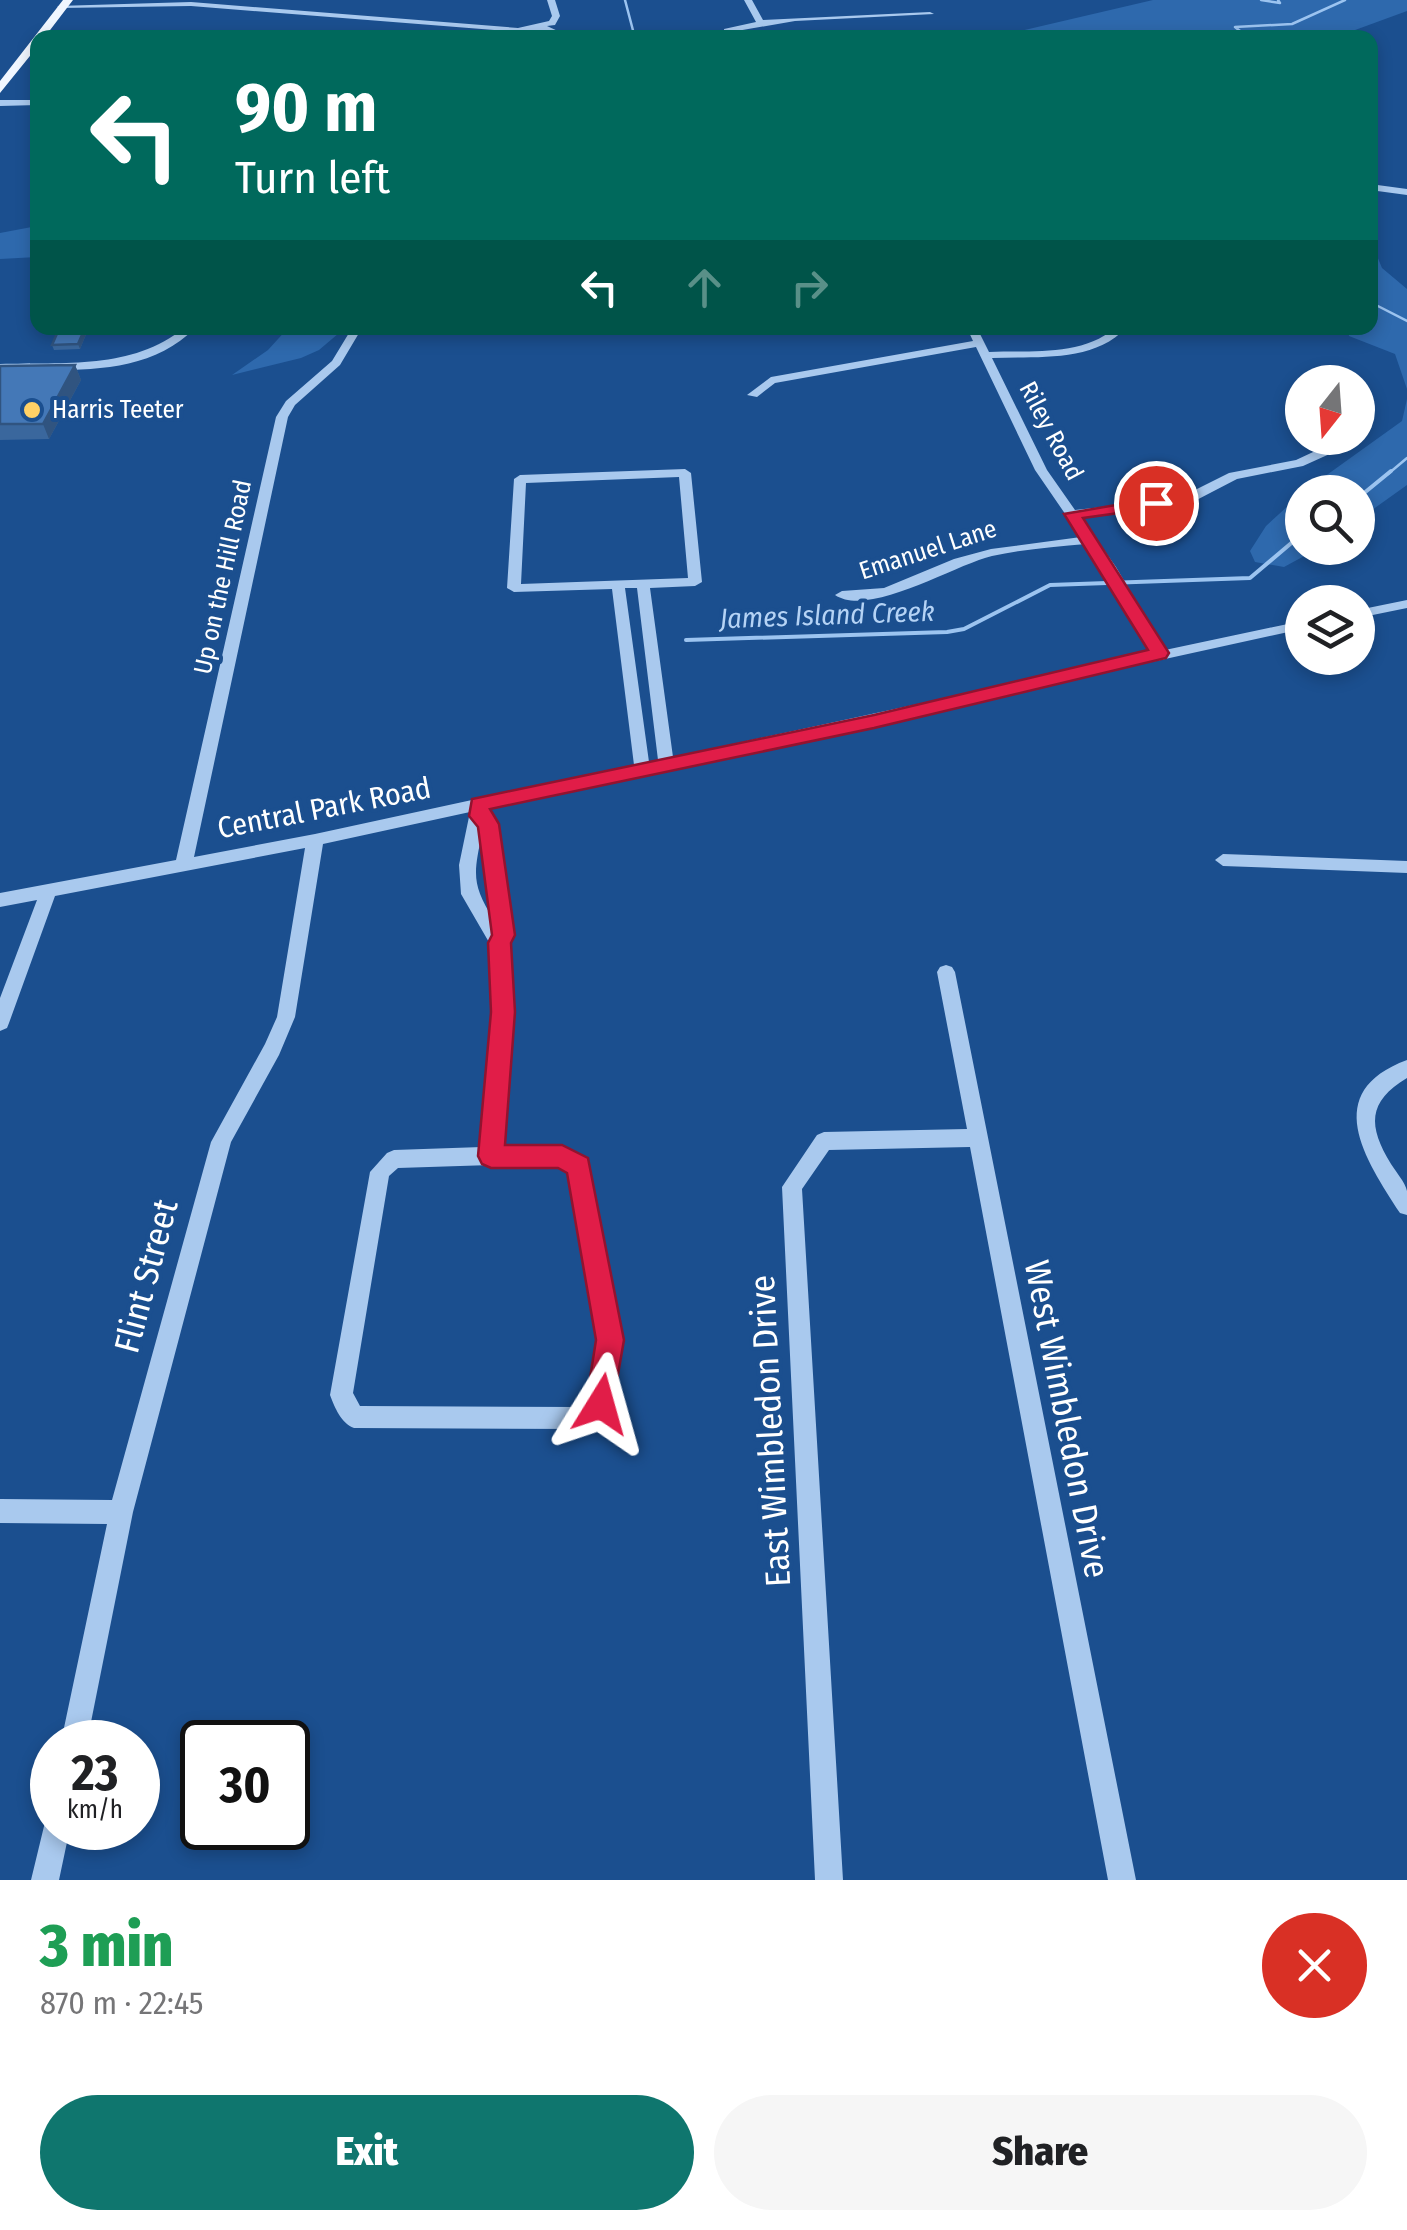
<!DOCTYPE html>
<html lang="en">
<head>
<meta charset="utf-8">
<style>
	:root { --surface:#fff; --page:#f6f6f6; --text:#202124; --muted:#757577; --accent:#0f766e }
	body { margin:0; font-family:"Fira Sans Condensed",sans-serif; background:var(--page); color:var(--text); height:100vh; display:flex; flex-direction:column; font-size:38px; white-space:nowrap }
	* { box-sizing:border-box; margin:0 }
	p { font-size:32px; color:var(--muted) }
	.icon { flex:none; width:55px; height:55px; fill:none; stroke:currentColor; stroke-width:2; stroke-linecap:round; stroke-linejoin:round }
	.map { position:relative; height:1880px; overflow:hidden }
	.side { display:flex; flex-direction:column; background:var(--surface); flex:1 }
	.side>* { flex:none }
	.hud { position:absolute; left:30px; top:30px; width:1348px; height:305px; border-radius:20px; box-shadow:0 5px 15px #0003; background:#00695c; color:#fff; overflow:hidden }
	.needle { width:65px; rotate:197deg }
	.fabs { position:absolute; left:1285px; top:365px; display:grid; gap:20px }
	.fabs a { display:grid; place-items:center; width:90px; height:90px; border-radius:50%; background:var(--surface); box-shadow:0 5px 15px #0003; font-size:50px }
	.speed { position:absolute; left:30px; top:1720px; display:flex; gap:20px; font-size:50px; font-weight:700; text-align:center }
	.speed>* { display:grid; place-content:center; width:130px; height:130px; border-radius:50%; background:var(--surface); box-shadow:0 5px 15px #0003; line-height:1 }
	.speed small { font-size:25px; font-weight:400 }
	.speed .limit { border:5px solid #111; border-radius:15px; background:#fff; color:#111 }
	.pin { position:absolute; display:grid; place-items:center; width:85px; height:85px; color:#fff; margin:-42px; border:5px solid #fff; border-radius:50%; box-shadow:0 2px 10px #0007 }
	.me { position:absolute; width:110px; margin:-55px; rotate:8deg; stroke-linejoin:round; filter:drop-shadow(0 0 8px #0008) }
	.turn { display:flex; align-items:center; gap:35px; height:210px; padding:0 40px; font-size:45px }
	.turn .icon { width:130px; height:130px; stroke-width:2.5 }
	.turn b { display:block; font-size:70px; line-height:85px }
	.lanes { display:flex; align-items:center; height:95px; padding:0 40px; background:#0003; justify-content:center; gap:50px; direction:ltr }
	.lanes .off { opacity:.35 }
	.round { display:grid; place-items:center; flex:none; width:105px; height:105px; border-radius:52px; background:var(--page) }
	.headline { display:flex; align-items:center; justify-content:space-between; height:170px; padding:0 40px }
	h1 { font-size:60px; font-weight:800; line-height:75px; color:#1e9e55 }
	.button { display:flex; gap:20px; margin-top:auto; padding:20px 40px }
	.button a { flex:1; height:115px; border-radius:60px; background:var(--accent); color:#fff; font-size:40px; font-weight:800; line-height:115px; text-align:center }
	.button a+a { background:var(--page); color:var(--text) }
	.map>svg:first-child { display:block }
	.green { fill:#2e69ad }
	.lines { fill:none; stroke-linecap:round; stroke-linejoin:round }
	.stream-far1 { stroke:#9cc4f0; stroke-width:2.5 }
	.stream { stroke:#9cc4f0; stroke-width:4 }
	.minor { fill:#a9c9ee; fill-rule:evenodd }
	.major { fill:#f0f6ff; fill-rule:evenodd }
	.wall { fill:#3a679d }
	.shaded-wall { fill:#305480 }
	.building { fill:#4478b7; stroke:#305480; stroke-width:2.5 }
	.route { fill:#e11d48; stroke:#92132f; stroke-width:2.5 }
	.poi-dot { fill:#ffd166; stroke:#1b4f8f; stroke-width:4 }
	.labels { text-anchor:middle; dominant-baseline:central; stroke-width:8; stroke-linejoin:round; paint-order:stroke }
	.far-poi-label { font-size:25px; fill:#fff; stroke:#1b4f8f; text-anchor:start }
	.far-street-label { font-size:25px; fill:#fff; stroke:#1b4f8f }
	.far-water-label { font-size:28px; font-style:italic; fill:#b5d3f5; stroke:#1b4f8f }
	.street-label { font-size:30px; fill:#fff; stroke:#1b4f8f }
	.near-street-label { font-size:35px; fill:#fff; stroke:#1b4f8f }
</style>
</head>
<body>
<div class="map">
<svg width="1407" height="1880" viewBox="0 0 1407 1880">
	<rect width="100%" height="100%" fill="#1b4f8f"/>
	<g class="green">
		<polygon points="1153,0 1407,0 1407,11 1336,37 994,37"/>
		<polygon points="37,226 37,257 0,259 0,233"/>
		<polygon points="1370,239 1382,268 1407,289 1407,389 1395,354 1349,336 1348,328 1370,328"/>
		<polygon points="288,328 345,328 319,350 301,358 232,375 268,350"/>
		<polygon points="1407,399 1407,485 1358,520 1358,492 1303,492 1402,421"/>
		<polygon points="1302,493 1302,548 1319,548 1284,567 1255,562 1250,551 1266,526"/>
	</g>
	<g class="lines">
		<g class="stream-far1">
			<polyline points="625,0 635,38"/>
			<polyline points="1261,0 1280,3 1278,0"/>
			<polyline points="1249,38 1235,27 1292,24 1345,0"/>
			<polyline points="1370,302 1407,321"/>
			<polyline points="1388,474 1407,458"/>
		</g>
		<g class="stream">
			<polyline points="1358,498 1391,471"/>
			<polyline points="686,640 947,632 964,629 1050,585 1250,578 1302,534"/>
		</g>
		<g class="minor">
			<path d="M547,0H555L560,16L555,25L547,26L573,38C549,38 545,27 518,32L191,6L61,8L57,6L191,2L518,28L549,21L552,16Z"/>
			<polygon points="744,0 752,0 763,20 930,12 934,14 795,21 731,32 733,38 725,38 724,29 756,22"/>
			<polygon points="39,34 160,36 163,38 36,38"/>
			<polygon points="0,100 38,100 38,105 0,106"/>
			<polygon points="1370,184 1407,189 1407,195 1370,190"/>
			<path d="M184,328H195C145,379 66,369 0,370V364C64,362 132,370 184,328Z"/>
			<path d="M352,328H362L340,365L295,405L288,417L194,857L315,834L634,765L612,589L514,592L507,588L514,479L520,475L685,469L691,473L702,582L695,586L650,588L673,757L1153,653L1086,544C1055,547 1023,549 992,556C954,565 869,618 835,595L842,591L884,588L954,559L991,549L1081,537L1035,470L976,347L775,383L757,397L747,395L771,377L973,341L967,328H977L989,352C1031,350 1081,357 1115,328H1126C1093,363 1037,356 992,358L1047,470L1075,510L1177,499L1229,473L1296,460L1326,446H1334V452L1303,466L1237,479L1185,506L1081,517L1116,567L1165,650L1302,621V629L487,808L486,813L496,824L512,919L508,943L512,1012L502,1147L562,1148L586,1161L621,1341L609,1412L581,1429L354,1428C341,1423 335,1408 330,1395L370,1172L387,1153L394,1150L482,1147L494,1012L490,944L461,894L459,865L470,812L323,844L295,1017L279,1055L231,1142L133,1512L87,1742H61L107,1524L0,1523V1499L112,1500L211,1142L265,1044L277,1017L305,848L55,896L9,1023L7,1028L0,1031V998L37,900L0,907V893L176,860L276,417L286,401L332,361ZM679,477L688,578L521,584L526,483ZM625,588H637L658,760L649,762ZM482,834L494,920C472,885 473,875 482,834ZM491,1165L559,1166L570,1172L599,1341L591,1398L578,1407L360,1406L353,1393L389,1176L398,1168Z"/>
			<polygon points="1407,600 1407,608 1358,618 1358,610"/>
			<polygon points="1223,854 1407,861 1407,873 1223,866 1215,860"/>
			<polygon points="946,965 952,967 955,972 1136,1880 1108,1880 970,1147 829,1150 802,1189 843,1880 815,1880 782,1187 817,1135 824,1132 967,1129 937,972 940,967"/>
			<path d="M1407,1060V1078C1367,1102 1368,1126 1391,1164C1396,1172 1405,1182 1407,1191C1407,1199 1407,1208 1407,1215L1400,1213C1365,1159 1320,1092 1407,1060Z"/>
			<polygon points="52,1816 52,1828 70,1828 59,1880 31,1880 46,1818"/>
		</g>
		<polygon class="major" points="63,0 73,0 44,38 38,38 38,46 0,93 0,81"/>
	</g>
	<g class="wall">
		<polygon points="85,328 87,332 80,349 54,350 52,345"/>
		<polygon points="75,365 81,380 49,439 0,440 0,366"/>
	</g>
	<g class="shaded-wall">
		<polygon points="85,328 87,332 80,349 78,344"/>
		<polygon points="75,365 81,380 49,439 43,424"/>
	</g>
	<g class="building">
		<polygon points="85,328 78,344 52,345 59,329"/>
		<polygon points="75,365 43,424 0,424 0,366"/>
	</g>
	<polygon class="route" points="1156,498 1165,503 1162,507 1083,518 1169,653 1166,658 874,728 490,809 499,824 515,935 511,943 515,1012 505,1145 562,1145 588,1158 624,1340 611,1414 601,1418 591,1414 586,1404 596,1340 567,1173 558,1168 491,1168 482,1164 478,1156 491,1012 488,943 492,935 478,827 469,816 472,799 874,715 1148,650 1064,514"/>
	<circle class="poi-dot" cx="32" cy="410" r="10"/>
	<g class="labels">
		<g class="far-poi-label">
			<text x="52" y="410">Harris Teeter</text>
		</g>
		<g class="far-street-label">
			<text transform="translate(1051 431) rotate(62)">Riley Road</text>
			<text transform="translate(928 550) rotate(-18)">Emanuel Lane</text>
			<text transform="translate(223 577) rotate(-78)">Up on the Hill Road</text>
		</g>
		<g class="far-water-label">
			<text transform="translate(827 615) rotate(-2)">James Island Creek</text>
		</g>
		<g class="street-label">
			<text transform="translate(324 808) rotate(-11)">Central Park Road</text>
		</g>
		<g class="near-street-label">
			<text transform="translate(146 1276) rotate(-75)">Flint Street</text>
			<text transform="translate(1067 1419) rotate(79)">West Wimbledon Drive</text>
			<text transform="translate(770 1431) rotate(-93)">East Wimbledon Drive</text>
		</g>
	</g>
</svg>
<div class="fabs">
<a><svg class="needle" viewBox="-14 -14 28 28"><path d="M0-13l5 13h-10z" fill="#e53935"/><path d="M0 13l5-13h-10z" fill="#757577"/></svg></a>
<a><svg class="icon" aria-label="search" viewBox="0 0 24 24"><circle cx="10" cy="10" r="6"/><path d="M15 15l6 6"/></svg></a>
<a><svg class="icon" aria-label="layers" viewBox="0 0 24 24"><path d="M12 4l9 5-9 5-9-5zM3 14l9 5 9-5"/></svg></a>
</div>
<div class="speed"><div>23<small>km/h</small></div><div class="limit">30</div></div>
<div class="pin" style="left:1156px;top:503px;background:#d93025"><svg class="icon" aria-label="arrive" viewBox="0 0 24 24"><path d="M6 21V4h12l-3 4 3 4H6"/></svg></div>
<svg class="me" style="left:601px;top:1404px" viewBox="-20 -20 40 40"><path d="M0-17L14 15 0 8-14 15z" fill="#e11d48" stroke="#fff" stroke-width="4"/></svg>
<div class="hud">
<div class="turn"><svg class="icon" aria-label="left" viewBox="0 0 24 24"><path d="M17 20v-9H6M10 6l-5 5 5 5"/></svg><div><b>90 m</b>Turn left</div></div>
<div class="lanes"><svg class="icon" aria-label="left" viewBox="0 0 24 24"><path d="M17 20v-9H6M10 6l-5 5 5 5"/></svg><svg class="icon off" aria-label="ahead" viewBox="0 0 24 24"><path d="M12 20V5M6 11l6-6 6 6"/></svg><svg class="icon off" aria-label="right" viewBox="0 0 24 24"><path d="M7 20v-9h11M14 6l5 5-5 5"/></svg></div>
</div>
</div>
<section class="side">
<div class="headline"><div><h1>3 min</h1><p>870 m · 22:45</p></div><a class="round" style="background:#d93025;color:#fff"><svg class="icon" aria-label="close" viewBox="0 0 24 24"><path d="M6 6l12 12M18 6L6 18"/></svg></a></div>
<div class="button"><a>Exit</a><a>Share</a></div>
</section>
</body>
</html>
